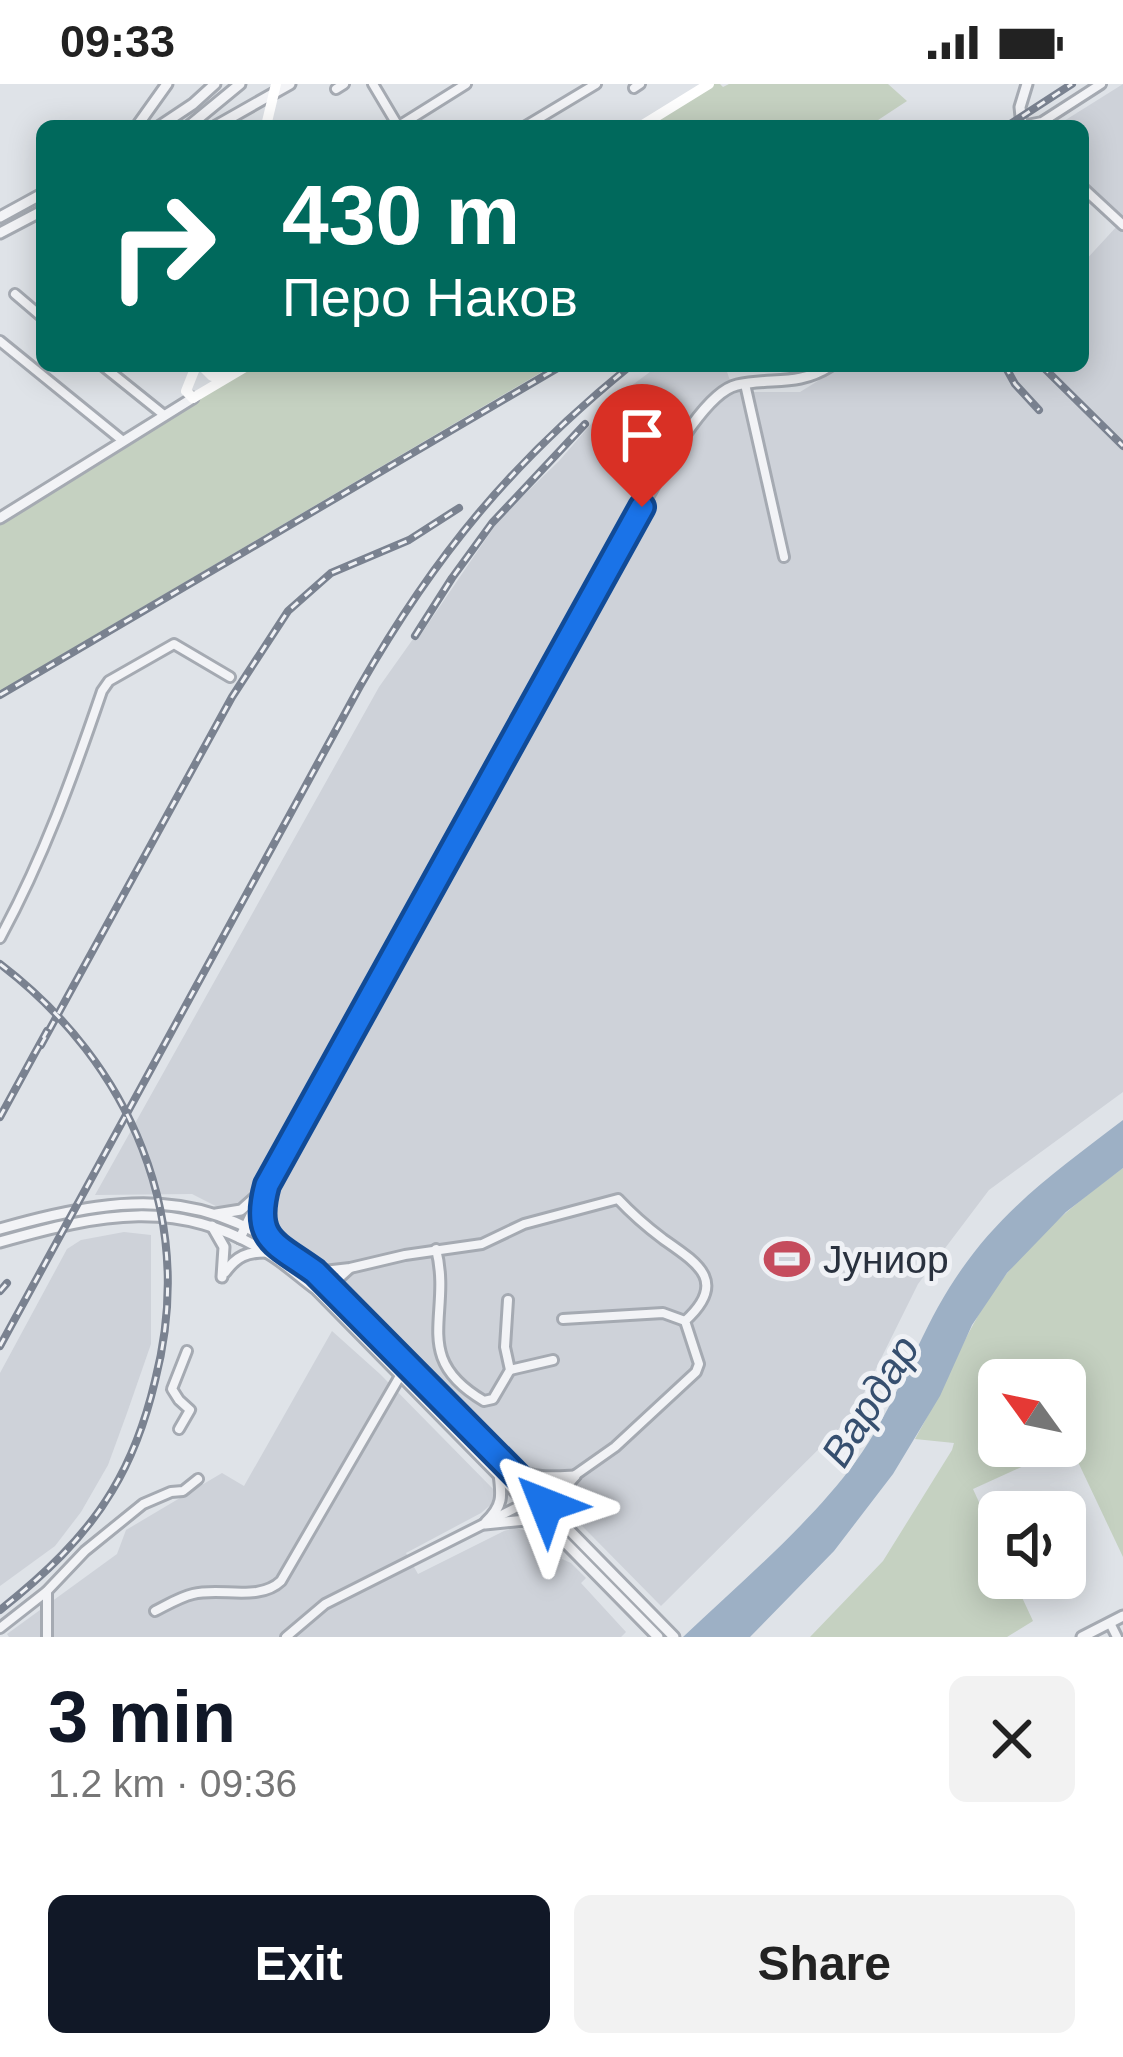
<!DOCTYPE html>
<html lang="en">
<head>
<meta charset="utf-8">
<style>
	:root { --surface:#fff; --page:#f2f2f2; --text:#222; --muted:#767676; --accent:#111827 }
	body { margin:0; font-family:Arial,sans-serif; background:var(--page); color:var(--text); height:100vh; display:flex; flex-direction:column; font-size:45px; white-space:nowrap }
	* { box-sizing:border-box; margin:0 }
	p { font-size:39px; color:var(--muted) }
	.icon { flex:none; width:66px; height:66px; fill:none; stroke:currentColor; stroke-width:2; stroke-linecap:round; stroke-linejoin:round }
	.map { position:relative; height:1553px; overflow:hidden }
	.details { display:flex; flex-direction:column; background:var(--surface); flex:1 }
	.details>* { flex:none }
	.top-card { position:absolute; left:36px; top:36px; width:1053px; height:252px; border-radius:18px; box-shadow:0 6px 30px #0003; background:#00695c; color:#fff; overflow:hidden }
	.needle { width:78px; rotate:303deg }
	.tools { position:absolute; left:978px; top:1275px; display:grid; gap:24px }
	.tools a { display:grid; place-items:center; width:108px; height:108px; border-radius:18px; background:var(--surface); box-shadow:0 6px 30px #0003; font-size:60px }
	.pin { position:absolute; display:grid; place-items:center; width:102px; height:102px; color:#fff; margin:-123px -51px; border-radius:50% 50% 50% 0; rotate:-45deg; box-shadow:0 0 12px #0007 }
	.pin .icon { rotate:45deg }
	.me { position:absolute; width:132px; margin:-66px; rotate:315deg; stroke-linejoin:round; filter:drop-shadow(0 0 9px #0008) }
	.turn { display:flex; align-items:center; gap:42px; height:252px; padding:0 48px; font-size:54px }
	.turn .icon { width:156px; height:156px; stroke-width:2.5 }
	.turn b { display:block; font-size:84px; line-height:102px }
	.round { display:grid; place-items:center; flex:none; width:126px; height:126px; border-radius:18px; background:var(--page) }
	.overview { display:flex; align-items:center; justify-content:space-between; height:204px; padding:0 48px }
	h1 { font-size:72px; font-weight:800; line-height:90px; color:var(--accent) }
	.primary-button { display:flex; gap:24px; margin-top:auto; padding:24px 48px }
	.primary-button a { flex:1; height:138px; border-radius:18px; background:var(--accent); color:#fff; font-size:48px; font-weight:800; line-height:138px; text-align:center }
	.primary-button a+a { background:var(--page); color:var(--text) }
	.status { display:flex; justify-content:space-between; align-items:center; height:84px; padding:0 60px; background:var(--surface); direction:ltr }
	.status svg { height:33px; fill:currentColor }
	.map>svg:first-child { display:block }
	.built { fill:#ced2d9 }
	.green { fill:#c5d1c1; fill-rule:evenodd }
	.water { fill:#9db0c5 }
	.lines { fill:none; stroke-linecap:round; stroke-linejoin:round }
	.minor-casing { stroke:#a5aab2; stroke-width:14 }
	.tertiary-casing { stroke:#a5aab2; stroke-width:15 }
	.minor { stroke:#f2f3f6; stroke-width:8 }
	.tertiary { stroke:#f2f3f6; stroke-width:9 }
	.secondary { stroke:#fff; stroke-width:10 }
	.rail-casing { stroke:#7a8290; stroke-width:8 }
	.rail { stroke:#eff1f5; stroke-width:3; stroke-dasharray:9; stroke-linecap:butt }
	.route-casing { stroke:#114b97; stroke-width:30 }
	.route { stroke:#1a73e8; stroke-width:21 }
	.labels { text-anchor:middle; dominant-baseline:central; stroke-width:10; stroke-linejoin:round; paint-order:stroke }
	.poi-label { font-size:39px; fill:#29313e; stroke:#eff1f5; text-anchor:start }
	.water-label { font-size:42px; font-style:italic; fill:#364f6f; stroke:#eff1f5 }
</style>
</head>
<body>
<div class="status"><b>09:33</b><svg viewBox="0 0 49 12"><path d="M0 12V9h3v3zM5 12V6h3v6zM10 12V3h3v9zM15 12V0h3v12zM26 1h20v11H26zM47 4h2v5h-2z"/></svg></div>
<div class="map">
<svg width="1123" height="1553" viewBox="0 0 1123 1553">
	<rect width="100%" height="100%" fill="#dfe3e8"/>
	<g class="built">
		<polygon points="1123,0 1123,1008 989,1106 918,1200 853,1331 661,1522 455,1313 341,1207 273,1151 192,1110 95,1111 379,603 413,555 417,556 500,434 559,377 612,316 658,282 725,282 734,308 800,308 842,282 1083,282 1083,179 1118,141 1083,107 1083,42 1056,42"/>
		<polygon points="124,1148 151,1151 151,1260 127,1329 108,1381 81,1428 55,1462 0,1502 0,1289 67,1165 81,1156"/>
		<polygon points="332,1247 380,1290 497,1409 494,1418 481,1429 406,1469 418,1490 504,1447 514,1444 532,1448 548,1456 561,1468 562,1475 571,1479 586,1494 581,1499 626,1548 621,1553 9,1553 7,1550 117,1470 126,1446 222,1389 244,1402"/>
	</g>
	<g class="green">
		<polygon points="709,0 720,0 723,3 729,0 888,0 907,17 869,42 641,42"/>
		<polygon points="251,282 552,282 0,607 0,437"/>
		<path d="M1123,1084V1473L1070,1361L973,1405L999,1462V1494H1013L1033,1537L1007,1553H810L883,1477L952,1366L954,1359L915,1355C942,1309 960,1258 989,1214C1024,1161 1072,1121 1123,1084ZM999,1296H1065V1362H999Z"/>
	</g>
	<path class="water" d="M1123,1036V1084L1066,1128L1007,1189L972,1241L940,1312L893,1390L834,1467L750,1553H683C741,1498 809,1441 856,1377C891,1329 910,1274 938,1223C987,1135 1046,1095 1123,1036Z"/>
	<g class="lines">
		<g class="minor-casing">
			<g id="minor">
				<polyline points="373,0 398,42"/>
				<polyline points="634,4 640,0"/>
				<polyline points="336,5 344,0"/>
				<polyline points="399,42 466,0"/>
				<polyline points="526,42 596,0"/>
				<polyline points="1022,42 1042,38 1101,0"/>
				<polyline points="1083,104 1123,141"/>
				<polyline points="15,210 42,233"/>
				<polyline points="0,257 123,357"/>
				<polyline points="103,282 164,331"/>
				<polyline points="745,300 784,473"/>
				<path d="M0,854C43,775 73,692 102,607L109,597L174,560L230,593"/>
				<path d="M436,1165C453,1231 409,1273 484,1317L493,1315L510,1286L505,1263L508,1216"/>
				<polyline points="338,1210 338,1195 349,1185"/>
				<polyline points="563,1235 663,1229 685,1237"/>
				<polyline points="510,1286 553,1276"/>
				<polyline points="179,1345 190,1326 179,1316 172,1305 187,1267"/>
				<path d="M155,1527C167,1521 180,1513 193,1510C221,1503 259,1518 281,1497L400,1292"/>
				<polyline points="1110,1539 1117,1553"/>
				<polyline points="0,1544 46,1508"/>
				<polyline points="47,1553 47,1507 85,1467 143,1420 171,1408 183,1407 198,1395"/>
				<path d="M286,1553L325,1520L561,1401L615,1363L696,1288L699,1280L685,1237C728,1198 699,1180 663,1155C647,1143 632,1130 618,1115L524,1140L482,1160L405,1171L350,1184L315,1188"/>
			</g>
		</g>
		<g class="tertiary-casing">
			<g id="tertiary">
				<polyline points="137,42 167,0"/>
				<polyline points="160,42 193,20 215,0"/>
				<polyline points="189,42 240,0"/>
				<polyline points="216,42 290,0"/>
				<polyline points="1022,42 1020,23 1027,0"/>
				<polyline points="0,133 42,110"/>
				<polyline points="0,149 42,127"/>
				<polyline points="0,434 193,314"/>
				<polyline points="262,1119 262,1138 270,1153"/>
				<polyline points="216,1130 241,1126 259,1110"/>
				<polyline points="212,1142 224,1163 222,1193"/>
				<path d="M0,1145C141,1105 226,1103 338,1210L674,1553"/>
				<path d="M240,1154L262,1109L648,412C665,383 705,308 737,301C772,293 797,303 830,282"/>
				<path d="M0,1158C100,1130 178,1112 271,1171C287,1181 301,1194 316,1205L658,1553"/>
				<path d="M225,1188C237,1172 247,1168 266,1168"/>
				<path d="M516,1385C534,1395 554,1393 575,1392"/>
				<path d="M564,1436C558,1418 562,1406 575,1392"/>
				<path d="M486,1438C503,1422 502,1412 499,1390"/>
				<polyline points="485,1440 526,1436 544,1442"/>
				<polyline points="1082,1553 1123,1532"/>
			</g>
		</g>
		<use href="#minor" class="minor"/>
		<use href="#tertiary" class="tertiary"/>
		<g class="secondary">
			<polyline points="266,42 276,0"/>
			<polyline points="641,42 709,0"/>
			<polyline points="202,282 212,292 227,292"/>
			<polyline points="193,314 247,282"/>
			<polyline points="193,314 186,307 196,282"/>
		</g>
		<g class="rail-casing">
			<g id="rail">
				<polyline points="1007,42 1072,0"/>
				<polyline points="1005,282 1015,300 1039,326"/>
				<polyline points="1042,282 1123,362"/>
				<polyline points="415,552 452,494 492,439 585,340"/>
				<polyline points="0,611 561,282"/>
				<path d="M0,880C131,980 197,1134 155,1297C146,1335 132,1374 112,1407C84,1454 43,1492 0,1526"/>
				<polyline points="41,961 232,613 288,527 331,489 409,456 459,424"/>
				<polyline points="0,1033 47,947"/>
				<polyline points="0,1207 7,1199"/>
				<path d="M0,1262L360,602C435,471 512,378 630,282"/>
			</g>
		</g>
		<use href="#rail" class="rail"/>
	</g>
	<g class="lines">
		<g class="route-casing">
			<path id="route" d="M546,1421L315,1188C275,1159 252,1156 267,1101L642,423"/>
		</g>
		<use href="#route" class="route"/>
	</g>
	<defs>
		<g id="stadium-bare" transform="scale(3.6)"><path d="M0-5a6.5 5 0 1 0 0 10a6.5 5 0 1 0 0-10ZM-3.5-1.8h7v3.6h-7Z" fill="#c54c5d" stroke="#eff1f5" stroke-width="2.5" paint-order="stroke"/></g>
	</defs>
	<g fill-rule="evenodd">
		<use href="#stadium-bare" x="787" y="1175"/>
	</g>
	<g class="labels">
		<g class="poi-label">
			<text x="823" y="1175">Јуниор</text>
		</g>
		<g class="water-label">
			<text transform="translate(870 1317) rotate(-58)">Вардар</text>
		</g>
	</g>
</svg>
<div class="tools">
<a><svg class="needle" viewBox="-14 -14 28 28"><path d="M0-13l5 13h-10z" fill="#e53935"/><path d="M0 13l5-13h-10z" fill="#767676"/></svg></a>
<a><svg class="icon" aria-label="sound" viewBox="0 0 24 24"><path d="M4 9h4l5-4v14l-5-4H4zM17 9q2 3 0 6"/></svg></a>
</div>
<div class="pin" style="left:642px;top:423px;background:#d93025"><svg class="icon" aria-label="arrive" viewBox="0 0 24 24"><path d="M6 21V4h12l-3 4 3 4H6"/></svg></div>
<svg class="me" style="left:546px;top:1421px" viewBox="-20 -20 40 40"><path d="M0-17L14 15 0 8-14 15z" fill="#1a73e8" stroke="#fff" stroke-width="4"/></svg>
<div class="top-card">
<div class="turn"><svg class="icon" aria-label="right" viewBox="0 0 24 24"><path d="M7 20v-9h11M14 6l5 5-5 5"/></svg><div><b>430 m</b>Перо Наков</div></div>
</div>
</div>
<section class="details">
<div class="overview"><div><h1>3 min</h1><p>1.2 km · 09:36</p></div><a class="round"><svg class="icon" aria-label="close" viewBox="0 0 24 24"><path d="M6 6l12 12M18 6L6 18"/></svg></a></div>
<div class="primary-button"><a>Exit</a><a>Share</a></div>
</section>
</body>
</html>
